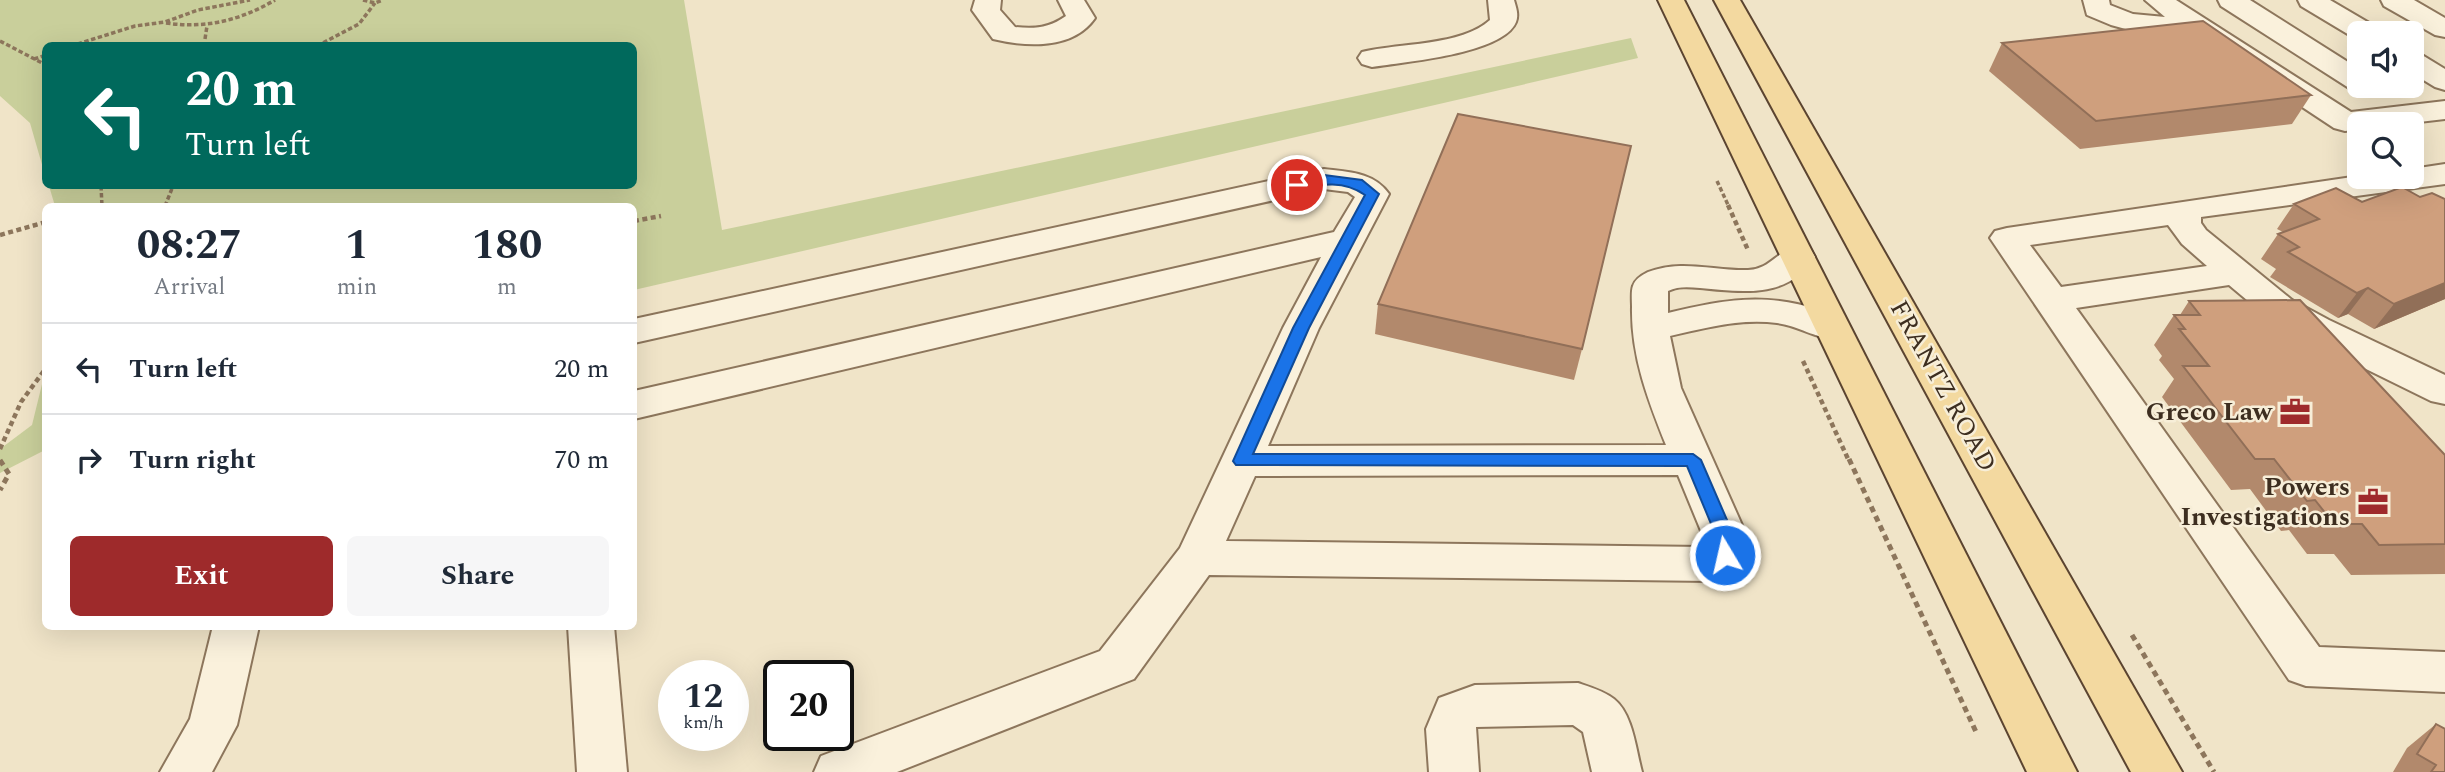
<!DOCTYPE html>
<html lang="en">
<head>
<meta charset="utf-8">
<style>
	:root { --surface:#fff; --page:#f6f6f7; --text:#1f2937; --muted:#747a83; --line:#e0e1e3; --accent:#9e2a2b }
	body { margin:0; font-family:Spectral,serif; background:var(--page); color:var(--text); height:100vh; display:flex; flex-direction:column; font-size:26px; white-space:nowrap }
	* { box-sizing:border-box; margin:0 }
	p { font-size:23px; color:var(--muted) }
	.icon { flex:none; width:38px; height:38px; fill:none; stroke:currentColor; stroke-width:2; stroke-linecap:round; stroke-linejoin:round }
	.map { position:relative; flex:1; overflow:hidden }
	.details { position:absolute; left:42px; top:203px; width:595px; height:427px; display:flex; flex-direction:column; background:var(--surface); border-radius:10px; box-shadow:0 7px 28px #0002 }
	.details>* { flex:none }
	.hud { position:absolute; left:42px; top:42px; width:595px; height:147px; border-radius:10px; box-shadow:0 7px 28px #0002; background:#00695c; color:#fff; overflow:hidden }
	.fabs { position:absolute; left:2347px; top:21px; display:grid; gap:14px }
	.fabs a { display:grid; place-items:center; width:77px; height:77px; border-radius:10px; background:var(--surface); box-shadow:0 7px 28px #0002; font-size:35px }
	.speed { position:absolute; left:658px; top:660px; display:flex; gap:14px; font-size:35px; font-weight:700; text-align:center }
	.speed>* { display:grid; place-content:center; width:91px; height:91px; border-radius:50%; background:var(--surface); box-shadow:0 7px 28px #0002; line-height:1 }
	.speed small { font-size:18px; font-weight:400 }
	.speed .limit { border:4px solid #111; border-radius:10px; background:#fff; color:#111 }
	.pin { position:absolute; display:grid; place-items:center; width:60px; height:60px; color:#fff; margin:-30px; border:4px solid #fff; border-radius:50%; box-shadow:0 2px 7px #0007 }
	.me { position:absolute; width:77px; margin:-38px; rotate:351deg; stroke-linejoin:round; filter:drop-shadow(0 0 5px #0008) }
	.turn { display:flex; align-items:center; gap:24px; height:147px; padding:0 28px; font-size:32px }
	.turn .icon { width:91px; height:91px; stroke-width:2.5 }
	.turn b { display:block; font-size:49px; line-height:60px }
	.eta { display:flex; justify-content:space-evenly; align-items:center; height:119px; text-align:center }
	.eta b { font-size:42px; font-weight:700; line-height:49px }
	.button { display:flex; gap:14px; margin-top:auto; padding:14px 28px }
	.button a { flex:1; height:80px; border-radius:10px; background:var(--accent); color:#fff; font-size:28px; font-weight:700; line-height:80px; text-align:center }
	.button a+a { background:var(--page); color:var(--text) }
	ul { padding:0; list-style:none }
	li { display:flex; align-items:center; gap:21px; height:91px; padding:0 28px; border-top:2px solid var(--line) }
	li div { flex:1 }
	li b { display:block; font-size:26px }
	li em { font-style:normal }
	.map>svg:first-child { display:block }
	.green { fill:#c9cf9b }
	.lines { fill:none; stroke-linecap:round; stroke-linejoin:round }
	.minor-casing { stroke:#8d765c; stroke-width:4 }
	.major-casing { stroke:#5b4430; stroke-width:4 }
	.path-far2 { stroke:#8d765c; stroke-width:3.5; stroke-dasharray:4.5 2.5; stroke-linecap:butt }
	.path-far1 { stroke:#8d765c; stroke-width:4.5; stroke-dasharray:5 3.5; stroke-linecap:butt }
	.path { stroke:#8d765c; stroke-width:5; stroke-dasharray:6 4.5; stroke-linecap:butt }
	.minor { fill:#faf1dc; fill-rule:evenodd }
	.major { fill:#f3d9a0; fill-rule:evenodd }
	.wall { fill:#b2896c }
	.shaded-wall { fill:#916f58 }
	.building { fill:#cf9f7d; stroke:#916f58; stroke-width:2 }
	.route { fill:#1a73e8; stroke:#114b97; stroke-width:2 }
	.labels { text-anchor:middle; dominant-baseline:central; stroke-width:5; stroke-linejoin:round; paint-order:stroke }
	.street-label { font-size:26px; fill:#3d2e20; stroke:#f7eed8 }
	.poi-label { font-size:26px; font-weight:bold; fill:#3d2e20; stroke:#f7eed8; text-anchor:end }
</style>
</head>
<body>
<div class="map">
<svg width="2445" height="772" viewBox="0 0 2445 772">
	<rect width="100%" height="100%" fill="#f0e4c8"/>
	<g class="green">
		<polygon points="0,0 684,0 722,230 1631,38 1638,58 634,290 634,206 55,206 49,186 634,186 634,46 46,46 45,175 30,123 0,96"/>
		<polygon points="45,372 45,450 0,473 0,449 32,425"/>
	</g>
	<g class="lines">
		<g class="minor-casing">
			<g id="minor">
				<path d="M975,0H1001L1000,10L1015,27C1035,29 1049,28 1066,16L1058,0H1084L1095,18C1073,50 1026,47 993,39L972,10Z"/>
				<path d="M1488,0H1514C1516,7 1519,15 1516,22C1503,54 1404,62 1372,67L1362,64L1358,58L1362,52C1398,43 1462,46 1490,20Z"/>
				<polygon points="2083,0 2109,0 2110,5 2133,14 2165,17 2145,0 2176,0 2351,112 2445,101 2445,119 2402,124 2359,124 2359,129 2345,131 2334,128 2190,33 2133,31 2111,25 2087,15"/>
				<polygon points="2218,0 2250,0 2359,69 2359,86 2371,86 2359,91 2349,88 2221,6"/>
				<polygon points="2298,0 2330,0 2376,27 2380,33 2359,33 2359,40 2356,39 2301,6"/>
				<polygon points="2381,0 2414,0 2445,18 2445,37 2435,35 2384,6"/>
				<polygon points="2412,52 2422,55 2445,69 2445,90 2435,87 2412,73"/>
				<path d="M2445,164V184L2201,217V223L2206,230L2292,300L2329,320L2445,375V404L2431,401L2303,338L2266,316L2229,285L2076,308L2319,647L2445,652V692L2306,686L2289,680L1990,238L1995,231L2007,228L2359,176L2412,177V169ZM2168,225L2182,244L2207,266L2061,287L2030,245Z"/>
				<path d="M1324,169C1348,172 1374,172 1389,194L1319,328L1268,446L1666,445C1648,400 1631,356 1632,307C1632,301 1631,291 1633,286C1635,279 1642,275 1648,272C1682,259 1714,271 1748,270C1776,269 1779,241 1810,249L1815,257C1788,299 1743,292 1700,288C1689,287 1678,286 1668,291V313C1720,300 1766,292 1819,310C1831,314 1843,316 1850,328L1845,337C1820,343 1802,326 1777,323C1741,318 1705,328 1670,336L1681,388L1750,543C1744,566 1733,574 1711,581L1209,575L1134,679L897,772H814L821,756L1100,651L1180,548L1283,328L1321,257L634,419V391L1334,232L1355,197L1348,192L1324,189L634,343V319ZM1678,475L1706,543L1704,547L1226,541L1255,476Z"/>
				<polygon points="213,626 259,626 237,725 212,772 160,772 190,719"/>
				<polygon points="568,626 614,626 627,772 577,772"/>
				<path d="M1578,683C1590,687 1604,691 1614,699C1633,714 1636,750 1642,772H1592L1583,732L1573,725L1476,727L1479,772H1429L1426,729L1439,698L1475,685Z"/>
			</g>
		</g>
		<g class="major-casing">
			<g id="major">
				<polygon points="1658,0 1684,0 2077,772 2027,772"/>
				<polygon points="1714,0 1740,0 2182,772 2131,772"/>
			</g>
		</g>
		<g class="path-far2">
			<polyline points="363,0 375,3 383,0"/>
			<path d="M166,23C206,29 241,20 275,0"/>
			<polyline points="205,39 207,26"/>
			<polyline points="0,41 46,65"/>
			<polyline points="71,46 135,26 165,22 198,10 250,0"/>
			<polyline points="317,46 359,24 375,3"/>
			<polyline points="34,59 46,55"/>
			<polyline points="1717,181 1729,207"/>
			<polyline points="101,186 102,206"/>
			<polyline points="165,206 173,186"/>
		</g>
		<g class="path-far1">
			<polyline points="1728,205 1748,250"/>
			<polyline points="634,221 661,216"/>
			<polyline points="0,235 46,222"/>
			<polyline points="1803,361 1849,461"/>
			<polyline points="0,449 21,402 46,368"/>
		</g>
		<g class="path">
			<polyline points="1849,459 1977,734"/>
			<polyline points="0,460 9,474 0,490"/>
			<polyline points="2132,635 2214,772"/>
		</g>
		<use href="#minor" class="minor"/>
		<use href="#major" class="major"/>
	</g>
	<g class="wall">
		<polygon points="2002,43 2311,95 2292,124 2080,149 1989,71"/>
		<polygon points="2420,197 2445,199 2445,299 2374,329 2348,314 2338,318 2270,277 2276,269 2261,259 2278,234 2283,232 2277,229 2294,204 2362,202"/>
		<polygon points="2189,301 2445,455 2445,574 2351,575 2334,554 2307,554 2289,530 2281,531 2250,489 2231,490 2162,397 2174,379 2159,360 2162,356 2154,345 2174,315 2180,315"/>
		<polygon points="1378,304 1582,349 1574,380 1375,334"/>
		<polygon points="2436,724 2445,772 2393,772 2407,748"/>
	</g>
	<g class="shaded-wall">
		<polygon points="2445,283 2445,299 2374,329 2394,304"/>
		<polygon points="2368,288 2348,314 2338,318 2357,293"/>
	</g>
	<g class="building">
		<polygon points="2203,21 2311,95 2096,121 2002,43"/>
		<polygon points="1458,114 1631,146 1582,349 1378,304"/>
		<polygon points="2402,187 2420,197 2432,193 2445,199 2445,283 2394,304 2368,288 2357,293 2288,252 2299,247 2278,234 2319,219 2294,204 2336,188 2362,202"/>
		<polygon points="2300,300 2445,455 2445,544 2379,545 2362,524 2334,524 2315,500 2307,501 2274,459 2255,459 2183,366 2209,366 2179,329 2185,329 2174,315 2200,315 2189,301"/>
		<polygon points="2436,724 2445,729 2445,772 2431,772 2436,765 2417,754"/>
	</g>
	<path class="route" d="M1324,175L1362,180L1379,194L1309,328L1253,454H1693L1701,460L1737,543L1731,560H1718L1716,555L1719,543L1687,466L1236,465L1233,461L1293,328L1365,195C1344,180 1322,184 1297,189L1291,185L1293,182Z"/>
	<defs>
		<g id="office-bare" transform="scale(2.415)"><path d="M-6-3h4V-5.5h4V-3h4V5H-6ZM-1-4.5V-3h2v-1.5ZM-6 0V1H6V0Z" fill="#9e2a2b" stroke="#f7eed8" stroke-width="2.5" paint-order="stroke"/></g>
	</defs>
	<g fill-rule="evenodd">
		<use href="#office-bare" x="2295" y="412"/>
		<use href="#office-bare" x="2373" y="502"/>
	</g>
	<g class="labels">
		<g class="street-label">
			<text transform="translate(1943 386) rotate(61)">FRANTZ ROAD</text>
		</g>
		<g class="poi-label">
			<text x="2272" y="412">Greco Law</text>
			<text x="2350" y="487">Powers<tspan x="2350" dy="30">Investigations</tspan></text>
		</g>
	</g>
</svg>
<div class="fabs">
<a><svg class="icon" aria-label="sound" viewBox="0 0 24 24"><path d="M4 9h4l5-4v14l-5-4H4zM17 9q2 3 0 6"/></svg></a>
<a><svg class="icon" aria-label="search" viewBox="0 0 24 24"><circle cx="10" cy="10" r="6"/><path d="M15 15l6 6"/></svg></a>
</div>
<div class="speed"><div>12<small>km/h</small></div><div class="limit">20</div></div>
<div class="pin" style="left:1297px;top:185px;background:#d93025"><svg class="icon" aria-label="arrive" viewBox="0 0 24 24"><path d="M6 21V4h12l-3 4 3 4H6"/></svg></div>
<svg class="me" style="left:1725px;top:555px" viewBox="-20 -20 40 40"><circle r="17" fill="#1a73e8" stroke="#fff" stroke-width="3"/><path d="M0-11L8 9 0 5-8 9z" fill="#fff"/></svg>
<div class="hud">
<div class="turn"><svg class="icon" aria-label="left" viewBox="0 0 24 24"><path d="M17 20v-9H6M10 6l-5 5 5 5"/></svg><div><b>20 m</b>Turn left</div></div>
</div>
<section class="details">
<div class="eta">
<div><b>08:27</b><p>Arrival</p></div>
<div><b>1</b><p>min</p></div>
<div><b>180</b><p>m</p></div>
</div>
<ul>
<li><svg class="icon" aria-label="left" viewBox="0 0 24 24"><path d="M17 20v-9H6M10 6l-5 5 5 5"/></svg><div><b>Turn left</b></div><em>20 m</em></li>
<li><svg class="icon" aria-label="right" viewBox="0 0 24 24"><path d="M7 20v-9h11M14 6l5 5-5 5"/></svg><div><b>Turn right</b></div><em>70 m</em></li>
</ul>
<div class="button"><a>Exit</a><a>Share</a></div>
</section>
</div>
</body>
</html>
